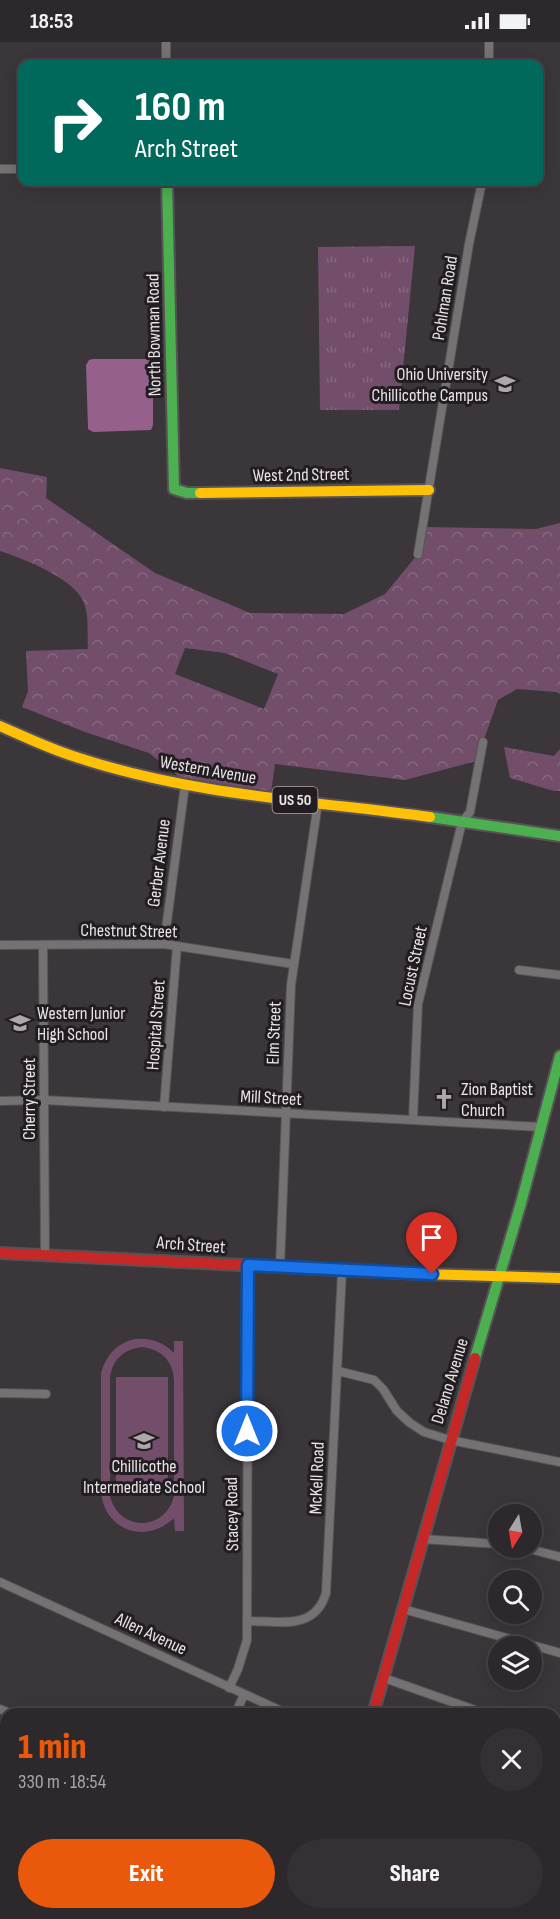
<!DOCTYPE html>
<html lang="en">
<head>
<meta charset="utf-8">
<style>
	:root { --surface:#2c282c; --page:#343034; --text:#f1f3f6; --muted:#a6a6a9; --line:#484448; --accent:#ea580c }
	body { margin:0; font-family:"Sofia Sans Condensed",sans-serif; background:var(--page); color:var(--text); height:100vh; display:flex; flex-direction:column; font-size:22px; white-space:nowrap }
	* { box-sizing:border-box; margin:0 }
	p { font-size:20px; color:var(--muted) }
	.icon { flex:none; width:33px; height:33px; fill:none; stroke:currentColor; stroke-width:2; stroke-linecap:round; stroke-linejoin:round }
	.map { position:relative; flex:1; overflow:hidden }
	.drawer { position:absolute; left:0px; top:1666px; width:561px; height:212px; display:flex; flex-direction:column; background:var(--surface); border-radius:18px 18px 0 0; box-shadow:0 3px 15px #0003,0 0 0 2px var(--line) }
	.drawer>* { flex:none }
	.top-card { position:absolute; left:18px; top:18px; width:525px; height:126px; border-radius:12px; box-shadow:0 3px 15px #0003,0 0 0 2px var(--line); background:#00695c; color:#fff; overflow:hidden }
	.needle { width:39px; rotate:191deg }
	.buttons { position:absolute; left:488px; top:1462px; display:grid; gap:12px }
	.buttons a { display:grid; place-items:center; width:54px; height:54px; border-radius:50%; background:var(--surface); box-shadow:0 3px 15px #0003,0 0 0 2px var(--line); font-size:30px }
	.pin { position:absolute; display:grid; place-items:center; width:51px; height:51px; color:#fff; margin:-62px -26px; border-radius:50% 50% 50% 0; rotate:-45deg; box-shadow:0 0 6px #0007 }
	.pin .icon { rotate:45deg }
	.me { position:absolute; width:66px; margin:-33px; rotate:0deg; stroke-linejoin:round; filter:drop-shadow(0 0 4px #0008) }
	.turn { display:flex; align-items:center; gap:21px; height:126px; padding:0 18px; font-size:27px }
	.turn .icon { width:78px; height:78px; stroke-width:2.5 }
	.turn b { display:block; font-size:42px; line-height:51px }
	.round { display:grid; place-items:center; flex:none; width:63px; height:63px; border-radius:32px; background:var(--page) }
	.headline { display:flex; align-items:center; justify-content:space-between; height:102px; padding:0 18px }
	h1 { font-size:36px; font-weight:800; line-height:45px; color:var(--accent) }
	.action { display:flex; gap:12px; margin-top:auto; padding:12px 18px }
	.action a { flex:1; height:69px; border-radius:36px; background:var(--accent); color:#fff; font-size:24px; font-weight:800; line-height:69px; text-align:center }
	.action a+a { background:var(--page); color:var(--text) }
	.status { display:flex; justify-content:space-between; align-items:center; height:42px; padding:0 30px; background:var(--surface); direction:ltr }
	.status svg { height:16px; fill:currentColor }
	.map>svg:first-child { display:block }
	.grass { fill:url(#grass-tufts) }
	.forest { fill:url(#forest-crowns); fill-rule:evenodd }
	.garden { fill:#724e6b; fill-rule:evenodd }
	.water { fill:#96608c }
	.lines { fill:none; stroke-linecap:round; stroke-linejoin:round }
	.street-casing { stroke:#575255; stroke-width:10 }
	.fast-casing { stroke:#575255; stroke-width:14 }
	.slow-casing { stroke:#575255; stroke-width:14 }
	.jam-casing { stroke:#575255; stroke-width:14 }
	.street { stroke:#757274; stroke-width:8 }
	.fast { stroke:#4caf50; stroke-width:10 }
	.slow { stroke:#ffc107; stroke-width:10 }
	.jam { stroke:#c62828; stroke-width:10 }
	.route-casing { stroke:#114b97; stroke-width:15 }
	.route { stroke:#1a73e8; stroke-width:10 }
	.labels { text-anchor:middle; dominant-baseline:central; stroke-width:6; stroke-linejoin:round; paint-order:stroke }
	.shield { fill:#211d20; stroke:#aea8ac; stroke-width:1.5 }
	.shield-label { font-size:16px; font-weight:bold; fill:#eae4e8 }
	.street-label { font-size:18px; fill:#eae4e8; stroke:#211d20 }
	.poi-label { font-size:18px; fill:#eae4e8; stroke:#211d20; text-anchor:start }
</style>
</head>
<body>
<div class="status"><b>18:53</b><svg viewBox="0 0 49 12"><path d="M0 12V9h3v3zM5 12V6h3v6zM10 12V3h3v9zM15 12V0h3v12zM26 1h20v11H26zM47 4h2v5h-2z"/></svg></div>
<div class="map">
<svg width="560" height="1877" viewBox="0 0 560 1877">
	<defs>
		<pattern id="grass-tufts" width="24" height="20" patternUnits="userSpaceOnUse" patternTransform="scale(1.5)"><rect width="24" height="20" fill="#724e6b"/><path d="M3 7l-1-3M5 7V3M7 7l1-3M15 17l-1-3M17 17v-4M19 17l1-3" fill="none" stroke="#866780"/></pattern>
		<pattern id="forest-crowns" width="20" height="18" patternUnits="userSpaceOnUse" patternTransform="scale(1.5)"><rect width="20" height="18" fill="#724e6b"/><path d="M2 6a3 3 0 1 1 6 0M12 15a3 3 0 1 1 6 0" fill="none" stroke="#866780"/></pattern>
	</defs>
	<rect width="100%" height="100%" fill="#3b363a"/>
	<polygon class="grass" points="415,204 399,368 320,368 318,205"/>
	<g class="forest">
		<path d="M0,426L47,435L46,456L155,531L250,571L344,572L385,552L418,512L423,485L536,487L560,481V652L556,650L517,647L498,658L483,700L480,718L405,738L275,722L271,750L183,738L149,711L85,690L22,665L28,649L26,609L88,607C87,594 89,577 85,564C79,538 24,517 0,509ZM185,606L225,611L278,632L264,667L175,632Z"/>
		<polygon points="504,705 554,714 560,707 560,749 554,749 510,736"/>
	</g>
	<g class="garden">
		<path d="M135,1297C151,1296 163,1300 174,1311V1299H183L184,1489H175L174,1476C146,1503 104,1489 101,1449V1331C106,1313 117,1301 135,1297ZM142,1305C161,1307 173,1319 174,1338V1454C165,1490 119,1490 110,1454V1338C111,1319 123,1307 142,1305Z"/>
		<rect x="116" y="1335" width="52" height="117"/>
	</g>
	<polygon class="water" points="93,317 147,317 151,318 153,322 153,383 151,388 93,390 88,387 86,323 89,318"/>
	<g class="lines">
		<g class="street-casing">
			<g id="street">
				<polyline points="166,22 166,0"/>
				<polyline points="489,22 489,0"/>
				<polyline points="0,127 22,127"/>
				<polyline points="418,512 469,202 482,140"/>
				<polyline points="164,902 185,743"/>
				<polyline points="0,903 164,902 293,922"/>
				<polyline points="43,903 45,1212"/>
				<polyline points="519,928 560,933"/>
				<polyline points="0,1059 44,1058 541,1085"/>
				<polyline points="164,1065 177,904"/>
				<polyline points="413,1077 418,962 462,780 470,770 483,700"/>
				<polyline points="280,1225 291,943 318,761"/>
				<polyline points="338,1329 374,1338 383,1347 397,1369 410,1381 424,1390 450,1398 560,1420"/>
				<polyline points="0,1351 46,1352"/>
				<polyline points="422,1497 498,1502"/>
				<polyline points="526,1506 560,1515"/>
				<polyline points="0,1540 288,1672"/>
				<polyline points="403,1567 560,1611"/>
				<path d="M247,1579C279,1579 315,1589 326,1551L342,1229"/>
				<polyline points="384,1636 486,1672"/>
				<polyline points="229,1646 238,1627 247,1598 248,1223"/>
				<polyline points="0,1667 12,1672"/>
				<polyline points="235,1672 244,1653"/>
				<polyline points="555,1697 560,1699"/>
				<polyline points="555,1722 560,1711"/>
				<polyline points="555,1792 560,1794"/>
				<polyline points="157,1872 168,1877"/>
				<polyline points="444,1872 455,1877"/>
				<polyline points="34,1877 36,1872"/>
				<polyline points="143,1877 145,1872"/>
				<polyline points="315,1877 317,1872"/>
				<polyline points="480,1877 482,1872"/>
			</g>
		</g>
		<g class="fast-casing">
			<g id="fast">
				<polyline points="167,140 174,447 187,451 200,451"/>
				<polyline points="430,775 560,794"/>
				<polyline points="475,1316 521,1161 560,1014"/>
			</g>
		</g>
		<g class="slow-casing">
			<g id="slow">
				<polyline points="200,451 429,448"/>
				<path d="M0,684C25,695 50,707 76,715C190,753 312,759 430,775"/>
				<polyline points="422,1232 560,1236"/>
			</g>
		</g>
		<g class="jam-casing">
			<g id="jam">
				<polyline points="0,1211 422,1232"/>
				<polyline points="373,1672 475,1316"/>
			</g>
		</g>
		<use href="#street" class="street"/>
		<use href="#fast" class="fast"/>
		<use href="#slow" class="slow"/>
		<use href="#jam" class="jam"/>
	</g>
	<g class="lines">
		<g class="route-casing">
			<polyline id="route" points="247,1389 248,1223 432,1232"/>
		</g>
		<use href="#route" class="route"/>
	</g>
	<defs>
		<g id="university-bare" transform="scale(1.62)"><path d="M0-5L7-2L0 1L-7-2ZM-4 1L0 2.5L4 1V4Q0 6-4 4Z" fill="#ada7ab" stroke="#211d20" stroke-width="2.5" paint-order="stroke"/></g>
		<g id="school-bare" transform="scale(1.62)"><path d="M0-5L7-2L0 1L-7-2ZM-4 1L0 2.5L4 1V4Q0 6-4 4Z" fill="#ada7ab" stroke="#211d20" stroke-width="2.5" paint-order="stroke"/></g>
		<g id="church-bare" transform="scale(1.62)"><path d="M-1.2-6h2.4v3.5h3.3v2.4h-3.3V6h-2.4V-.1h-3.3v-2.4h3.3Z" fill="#ada7ab" stroke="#211d20" stroke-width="2.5" paint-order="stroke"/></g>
	</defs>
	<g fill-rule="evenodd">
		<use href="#university-bare" x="505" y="342"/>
		<use href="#school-bare" x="20" y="981"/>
		<use href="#church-bare" x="444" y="1057"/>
		<use href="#school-bare" x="144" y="1399"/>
	</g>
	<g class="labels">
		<rect class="shield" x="272.5" y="745" width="45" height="26" rx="4.5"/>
		<g class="shield-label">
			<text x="295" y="758">US 50</text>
		</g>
		<g class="street-label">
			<text transform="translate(445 256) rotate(-81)">Pohlman Road</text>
			<text transform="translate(154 293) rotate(-91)">North Bowman Road</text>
			<text transform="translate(301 433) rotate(-1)">West 2nd Street</text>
			<text transform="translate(208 728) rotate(10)">Western Avenue</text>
			<text transform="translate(159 821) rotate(-83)">Gerber Avenue</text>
			<text transform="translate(129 889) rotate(1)">Chestnut Street</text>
			<text transform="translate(413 924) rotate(-78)">Locust Street</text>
			<text transform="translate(156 983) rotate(-86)">Hospital Street</text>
			<text transform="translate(274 991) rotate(-88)">Elm Street</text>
			<text transform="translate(271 1056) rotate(3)">Mill Street</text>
			<text transform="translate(29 1057) rotate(-90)">Cherry Street</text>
			<text transform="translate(191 1203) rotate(4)">Arch Street</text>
			<text transform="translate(450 1339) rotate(-73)">Delano Avenue</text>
			<text transform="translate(317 1436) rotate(-88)">McKell Road</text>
			<text transform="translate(232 1472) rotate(-91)">Stacey Road</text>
			<text transform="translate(151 1592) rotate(25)">Allen Avenue</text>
		</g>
		<g class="poi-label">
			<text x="488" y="332" text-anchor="end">Ohio University<tspan x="488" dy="21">Chillicothe Campus</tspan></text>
			<text x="37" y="971">Western Junior<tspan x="37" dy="21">High School</tspan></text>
			<text x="461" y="1047">Zion Baptist<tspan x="461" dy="21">Church</tspan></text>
			<text x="144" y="1424" text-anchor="middle">Chillicothe<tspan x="144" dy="21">Intermediate School</tspan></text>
		</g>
	</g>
</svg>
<div class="buttons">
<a><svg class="needle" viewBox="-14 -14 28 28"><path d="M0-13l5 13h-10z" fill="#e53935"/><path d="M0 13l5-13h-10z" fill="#a6a6a9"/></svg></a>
<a><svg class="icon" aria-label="search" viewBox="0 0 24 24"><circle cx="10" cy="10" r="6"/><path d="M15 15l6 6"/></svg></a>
<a><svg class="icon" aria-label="layers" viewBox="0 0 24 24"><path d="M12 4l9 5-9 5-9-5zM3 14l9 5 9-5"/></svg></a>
</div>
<div class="pin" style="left:432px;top:1232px;background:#d93025"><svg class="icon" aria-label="arrive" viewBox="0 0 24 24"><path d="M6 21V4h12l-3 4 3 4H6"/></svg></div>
<svg class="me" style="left:247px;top:1389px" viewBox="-20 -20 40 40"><circle r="17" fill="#1a73e8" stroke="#fff" stroke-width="3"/><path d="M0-11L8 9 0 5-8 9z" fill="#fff"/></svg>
<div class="top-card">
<div class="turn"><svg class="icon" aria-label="right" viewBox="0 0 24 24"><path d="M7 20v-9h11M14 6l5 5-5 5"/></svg><div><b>160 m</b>Arch Street</div></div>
</div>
<section class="drawer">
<div class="headline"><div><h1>1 min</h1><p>330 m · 18:54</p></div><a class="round"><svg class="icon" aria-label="close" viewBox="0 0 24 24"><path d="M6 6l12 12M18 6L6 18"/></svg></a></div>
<div class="action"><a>Exit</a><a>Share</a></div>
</section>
</div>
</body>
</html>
